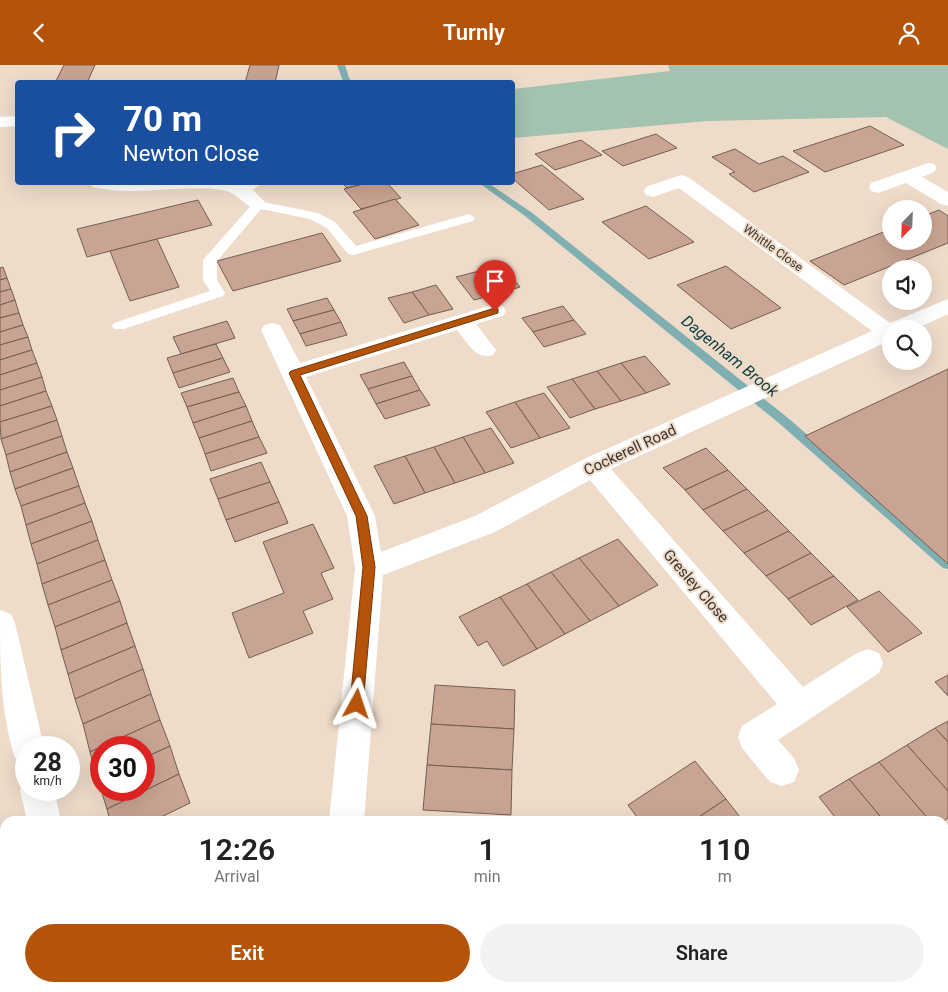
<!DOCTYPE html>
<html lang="en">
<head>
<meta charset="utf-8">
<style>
	:root { --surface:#fff; --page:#f2f2f2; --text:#222; --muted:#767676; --accent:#b45309 }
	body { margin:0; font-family:Roboto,sans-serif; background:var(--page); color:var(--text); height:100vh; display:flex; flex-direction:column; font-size:19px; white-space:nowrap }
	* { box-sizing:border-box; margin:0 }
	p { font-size:16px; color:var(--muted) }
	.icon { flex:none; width:28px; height:28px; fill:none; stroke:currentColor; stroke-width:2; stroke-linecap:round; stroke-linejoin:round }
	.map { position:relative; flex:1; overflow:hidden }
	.details { position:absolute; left:0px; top:751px; width:949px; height:176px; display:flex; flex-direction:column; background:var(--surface); border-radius:15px 15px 0 0; box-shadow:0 5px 20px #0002 }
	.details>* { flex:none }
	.top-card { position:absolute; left:15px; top:15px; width:500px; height:105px; border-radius:5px; box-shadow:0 5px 20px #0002; background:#1a4fa0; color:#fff; overflow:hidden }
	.needle { width:32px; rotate:203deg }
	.buttons { position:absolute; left:882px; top:135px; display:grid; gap:10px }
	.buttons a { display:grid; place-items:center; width:50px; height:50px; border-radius:50%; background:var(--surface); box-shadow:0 5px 20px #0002; font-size:25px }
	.speed { position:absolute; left:15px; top:671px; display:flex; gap:10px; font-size:25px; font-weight:700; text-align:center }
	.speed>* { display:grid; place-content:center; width:65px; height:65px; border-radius:50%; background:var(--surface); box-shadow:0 5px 20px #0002; line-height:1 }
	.speed small { font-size:12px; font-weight:400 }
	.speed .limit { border:8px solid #d22; background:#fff; color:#111 }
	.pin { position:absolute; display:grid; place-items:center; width:42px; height:42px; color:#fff; margin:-51px -21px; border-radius:50% 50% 50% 0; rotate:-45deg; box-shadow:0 0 5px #0007 }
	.pin .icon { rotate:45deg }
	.me { position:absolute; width:55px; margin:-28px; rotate:5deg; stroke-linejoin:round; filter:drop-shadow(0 0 4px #0008) }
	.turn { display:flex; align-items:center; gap:18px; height:105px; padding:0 25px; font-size:22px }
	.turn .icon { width:65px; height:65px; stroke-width:2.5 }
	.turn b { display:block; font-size:35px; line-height:42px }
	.eta { display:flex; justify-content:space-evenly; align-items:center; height:85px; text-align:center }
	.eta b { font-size:30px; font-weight:600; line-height:35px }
	.button { display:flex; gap:10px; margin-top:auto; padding:10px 25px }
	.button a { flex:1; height:58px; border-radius:30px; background:var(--accent); color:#fff; font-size:20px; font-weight:600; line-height:58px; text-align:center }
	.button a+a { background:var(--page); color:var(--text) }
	header { display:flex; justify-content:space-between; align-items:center; height:65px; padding:0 25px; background:var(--accent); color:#fff; font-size:22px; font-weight:600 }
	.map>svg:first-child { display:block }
	.built { fill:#e8cfb8 }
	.green { fill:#a3c2af }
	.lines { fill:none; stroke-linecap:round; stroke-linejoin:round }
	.stream { fill:#80afb1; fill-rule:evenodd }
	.building { fill:#c9a493; stroke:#735e54 }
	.lane { fill:#fff; fill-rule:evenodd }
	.street { fill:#fff; fill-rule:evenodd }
	.route { fill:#b45309; stroke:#753606 }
	.labels { text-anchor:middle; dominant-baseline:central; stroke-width:4; stroke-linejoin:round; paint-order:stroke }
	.far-street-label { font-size:12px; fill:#3c352e; stroke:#eedbca }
	.street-label { font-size:15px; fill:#3c352e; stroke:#eedbca }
	.water-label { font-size:16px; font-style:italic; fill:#103e40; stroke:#eedbca }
</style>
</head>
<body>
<header><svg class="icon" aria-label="back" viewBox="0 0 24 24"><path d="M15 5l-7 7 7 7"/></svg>Turnly<svg class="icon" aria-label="person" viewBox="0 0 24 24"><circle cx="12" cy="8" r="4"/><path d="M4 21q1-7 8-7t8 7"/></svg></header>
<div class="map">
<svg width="948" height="927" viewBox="0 0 948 927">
	<rect width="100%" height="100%" fill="#eedbca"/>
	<polygon class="built" points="948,866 948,927 867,927 873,923 944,922 944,869"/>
	<polygon class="green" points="668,0 948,0 948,84 886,52 707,56 513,73 513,24 670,6"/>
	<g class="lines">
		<g class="stream">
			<polygon points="337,0 345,0 349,13 353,18 345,18 343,16"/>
			<polygon points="479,118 488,118 531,147 788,353 948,491 948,504 943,503 780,359 525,151"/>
		</g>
	</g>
	<g class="building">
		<polygon points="64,0 95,0 87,18 55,18"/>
		<polygon points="250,0 279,0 275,18 245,18"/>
		<polygon points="870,61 904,80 825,107 793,86"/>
		<polygon points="656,69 677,83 623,101 602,86"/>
		<polygon points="581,75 602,90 555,105 535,89"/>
		<polygon points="735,84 759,99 783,91 809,107 754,127 729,109 735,107 712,92"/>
		<polygon points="542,100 584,134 549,145 512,113 512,109"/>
		<polygon points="342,118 367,118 347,123"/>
		<polygon points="367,118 387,118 401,133 361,144 344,124"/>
		<polygon points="395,134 419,160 375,174 353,147"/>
		<polygon points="198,135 212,160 87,192 77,164"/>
		<polygon points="646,141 694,177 649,194 602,157"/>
		<polygon points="939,145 948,151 948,178 844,220 810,196 891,164 891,176 924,176 924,151"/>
		<polygon points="322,168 341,196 233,226 217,196"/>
		<polygon points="157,174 179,222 130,236 110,186"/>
		<polygon points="502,200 520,222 497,229 479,206"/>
		<polygon points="726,201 781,243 731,264 677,220"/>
		<polygon points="3,202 7,213 0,215 0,203"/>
		<polygon points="479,206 497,229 474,235 456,212"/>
		<polygon points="7,213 11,224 0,227 0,215"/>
		<polygon points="436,220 453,244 429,250 412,227"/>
		<polygon points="11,224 15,235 0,240 0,227"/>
		<polygon points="412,227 429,250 404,258 388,233"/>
		<polygon points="327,233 334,245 293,256 287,244"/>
		<polygon points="15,235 19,248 0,253 0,240"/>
		<polygon points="563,241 574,255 533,267 522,253"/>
		<polygon points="334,245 341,257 300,269 293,256"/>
		<polygon points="19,248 23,260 0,267 0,253"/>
		<polygon points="574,255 586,269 544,282 533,267"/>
		<polygon points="227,256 235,273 181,289 173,272"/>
		<polygon points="341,257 347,270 306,281 300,269"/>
		<polygon points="23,260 28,272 0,280 0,267"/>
		<polygon points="28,272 32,285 0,295 0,280"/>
		<polygon points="216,279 223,293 173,308 167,293"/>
		<polygon points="32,285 37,298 0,310 0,295"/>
		<polygon points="645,291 670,319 646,328 621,298"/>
		<polygon points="223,293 230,307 179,323 173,308"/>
		<polygon points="404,297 412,311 368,324 360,310"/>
		<polygon points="37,298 42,312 0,325 0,310"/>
		<polygon points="621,298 646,328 621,336 597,306"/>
		<polygon points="948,304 948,499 805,371"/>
		<polygon points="597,306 621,336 595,344 572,314"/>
		<polygon points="412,311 420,325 376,339 368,324"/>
		<polygon points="42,312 46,326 0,341 0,325"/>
		<polygon points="233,313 239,327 187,342 181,328"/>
		<polygon points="572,314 595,344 570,353 547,322"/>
		<polygon points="420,325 430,340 385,354 376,339"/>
		<polygon points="46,326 52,341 0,357 0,341"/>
		<polygon points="239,327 246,341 193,358 187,342"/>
		<polygon points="544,328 570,363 540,373 515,337"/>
		<polygon points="515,337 540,373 511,383 486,347"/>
		<polygon points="52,341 57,355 1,374 0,357"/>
		<polygon points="246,341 252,356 199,373 193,358"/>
		<polygon points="57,355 62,371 6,390 1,374"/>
		<polygon points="252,356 259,372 205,389 199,373"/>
		<polygon points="491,363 514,398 485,408 463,372"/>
		<polygon points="62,371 67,387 10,407 6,390"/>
		<polygon points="259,372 267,388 211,406 205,389"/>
		<polygon points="463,372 485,408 455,418 434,382"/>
		<polygon points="434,382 455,418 425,428 405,391"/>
		<polygon points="706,383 728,405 685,425 663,403"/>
		<polygon points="67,387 73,403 15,424 10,407"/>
		<polygon points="405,391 425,428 394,439 374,401"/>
		<polygon points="261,397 270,417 218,434 210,414"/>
		<polygon points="73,403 79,421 21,441 15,424"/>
		<polygon points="728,405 747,424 703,445 685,425"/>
		<polygon points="270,417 279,437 226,455 218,434"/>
		<polygon points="79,421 85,438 26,460 21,441"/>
		<polygon points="747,424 768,445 723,466 703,445"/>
		<polygon points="279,437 288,458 235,477 226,455"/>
		<polygon points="85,438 92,456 31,479 26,460"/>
		<polygon points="768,445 789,466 744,488 723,466"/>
		<polygon points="92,456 98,475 37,499 31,479"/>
		<polygon points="313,459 334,503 321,508 333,534 303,546 313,568 249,593 232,548 284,528 263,477"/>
		<polygon points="789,466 811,488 766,511 744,488"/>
		<polygon points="618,474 658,520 619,541 579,493"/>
		<polygon points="98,475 105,495 42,519 37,499"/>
		<polygon points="811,488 834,511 788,534 766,511"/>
		<polygon points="579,493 619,541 590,556 551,507"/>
		<polygon points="105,495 112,515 48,540 42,519"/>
		<polygon points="551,507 590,556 565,569 527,519"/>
		<polygon points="834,511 858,535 811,560 788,534"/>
		<polygon points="112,515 120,536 55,562 48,540"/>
		<polygon points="527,519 565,569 537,584 500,532"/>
		<polygon points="879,526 922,568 888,587 847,542"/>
		<polygon points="500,532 537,584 503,601 487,576 478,581 459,552"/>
		<polygon points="120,536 127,558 61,585 55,562"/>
		<polygon points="127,558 135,581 68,609 61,585"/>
		<polygon points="135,581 143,604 75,634 68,609"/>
		<polygon points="143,604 151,629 83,659 75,634"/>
		<polygon points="948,610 948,631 935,617"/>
		<polygon points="435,620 515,625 514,664 431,659"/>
		<polygon points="151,629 160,655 90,687 83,659"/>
		<polygon points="160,655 170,681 144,693 144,682 101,682 101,713 98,715 90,687"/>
		<polygon points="948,656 948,677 935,663"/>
		<polygon points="431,659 514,664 512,705 427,700"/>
		<polygon points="935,663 948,677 948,726 907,680"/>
		<polygon points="907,680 948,726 948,753 944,756 930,756 879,697"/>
		<polygon points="170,681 179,709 107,744 98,715 101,713 101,725 144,725 144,693"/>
		<polygon points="695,696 726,734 693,756 640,756 628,740"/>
		<polygon points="879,697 930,756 884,756 849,714"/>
		<polygon points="427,700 512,705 511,750 423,745"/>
		<polygon points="179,709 190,738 153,756 110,756 107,744"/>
		<polygon points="849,714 884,756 838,756 819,732"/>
		<polygon points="726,734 743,756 693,756"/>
		<polygon points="201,922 287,922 287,927 200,927"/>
		<polygon points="466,922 526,922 520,927 468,927"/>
		<polygon points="526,922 582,922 585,927 520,927"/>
		<polygon points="795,922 840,922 834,927 799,927"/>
	</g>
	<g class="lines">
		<g class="lane">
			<polygon points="249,118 263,118 248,128 240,128 238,125"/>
			<polygon points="258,136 318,148 335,157 356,181 469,149 475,153 473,156 353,190 348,189 327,163 310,154 261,144 217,196 217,215 225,228 223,231 124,264 114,264 112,261 114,258 210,226 203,215 203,195 254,137"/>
		</g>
		<g class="street">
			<polygon points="18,51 18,61 0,62 0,52"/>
			<polygon points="928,98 934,99 937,103 934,107 922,112 948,127 948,141 941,139 906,118 878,128 871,126 869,122 871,118"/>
			<path d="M681,110L688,112L890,258L948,234V249L916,264H891V275L611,404L803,622L857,588L868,584L879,588L883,598L879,608L778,675L794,693L799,705L794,717L782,721L770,717L742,683L738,672L742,661L777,639L590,415L495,467L383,510L364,756H329L355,503L347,451L261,265L264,260L272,258L280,260L300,298L495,239L503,241L506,246L503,251L476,259L496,285L493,290C475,295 468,278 457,265L306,312L375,451L381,487L475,451L584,394L872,266L679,123L653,132L646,130L644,126L646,122Z"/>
			<path d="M90,118H239L251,123L268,140L265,144C247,148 240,127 222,125C180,119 135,132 92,122Z"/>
			<path d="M0,545L11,549L15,558L44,682H26V697L15,693C0,647 0,594 0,545Z"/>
			<polygon points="25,713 26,725 54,725 61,756 27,756 20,725"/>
			<polygon points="5,883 5,922 0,924 0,885"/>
			<polygon points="348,922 388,922 389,927 349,927"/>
		</g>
	</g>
	<polygon class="route" points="495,243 498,244 498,248 300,310 367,451 375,502 363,639 361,643 357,645 352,643 350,639 363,502 356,451 289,308 291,306"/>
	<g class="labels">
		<g class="far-street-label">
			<text transform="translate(773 183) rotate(36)">Whittle Close</text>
		</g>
		<g class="street-label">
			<text transform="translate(630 385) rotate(-25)">Cockerell Road</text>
			<text transform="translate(696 521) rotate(49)">Gresley Close</text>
		</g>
		<g class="water-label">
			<text transform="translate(730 291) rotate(39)">Dagenham Brook</text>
		</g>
	</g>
</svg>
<div class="buttons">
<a><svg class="needle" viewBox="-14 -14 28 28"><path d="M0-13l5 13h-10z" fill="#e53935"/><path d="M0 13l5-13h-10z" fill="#767676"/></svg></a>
<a><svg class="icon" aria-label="sound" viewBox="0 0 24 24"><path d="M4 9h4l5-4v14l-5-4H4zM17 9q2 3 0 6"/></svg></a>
<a><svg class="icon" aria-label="search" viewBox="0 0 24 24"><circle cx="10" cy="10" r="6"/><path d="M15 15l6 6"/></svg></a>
</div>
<div class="speed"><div>28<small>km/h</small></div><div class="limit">30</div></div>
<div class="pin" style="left:495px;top:246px;background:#d93025"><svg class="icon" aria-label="arrive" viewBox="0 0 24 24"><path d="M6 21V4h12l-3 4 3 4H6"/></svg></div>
<svg class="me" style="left:357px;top:639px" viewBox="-20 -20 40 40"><path d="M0-17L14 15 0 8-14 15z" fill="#b45309" stroke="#fff" stroke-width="4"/></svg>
<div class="top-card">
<div class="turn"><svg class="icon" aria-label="right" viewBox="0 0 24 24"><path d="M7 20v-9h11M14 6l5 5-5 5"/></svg><div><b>70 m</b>Newton Close</div></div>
</div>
<section class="details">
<div class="eta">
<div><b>12:26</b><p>Arrival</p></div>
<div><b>1</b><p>min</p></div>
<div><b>110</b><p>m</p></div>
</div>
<div class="button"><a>Exit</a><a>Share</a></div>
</section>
</div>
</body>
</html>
